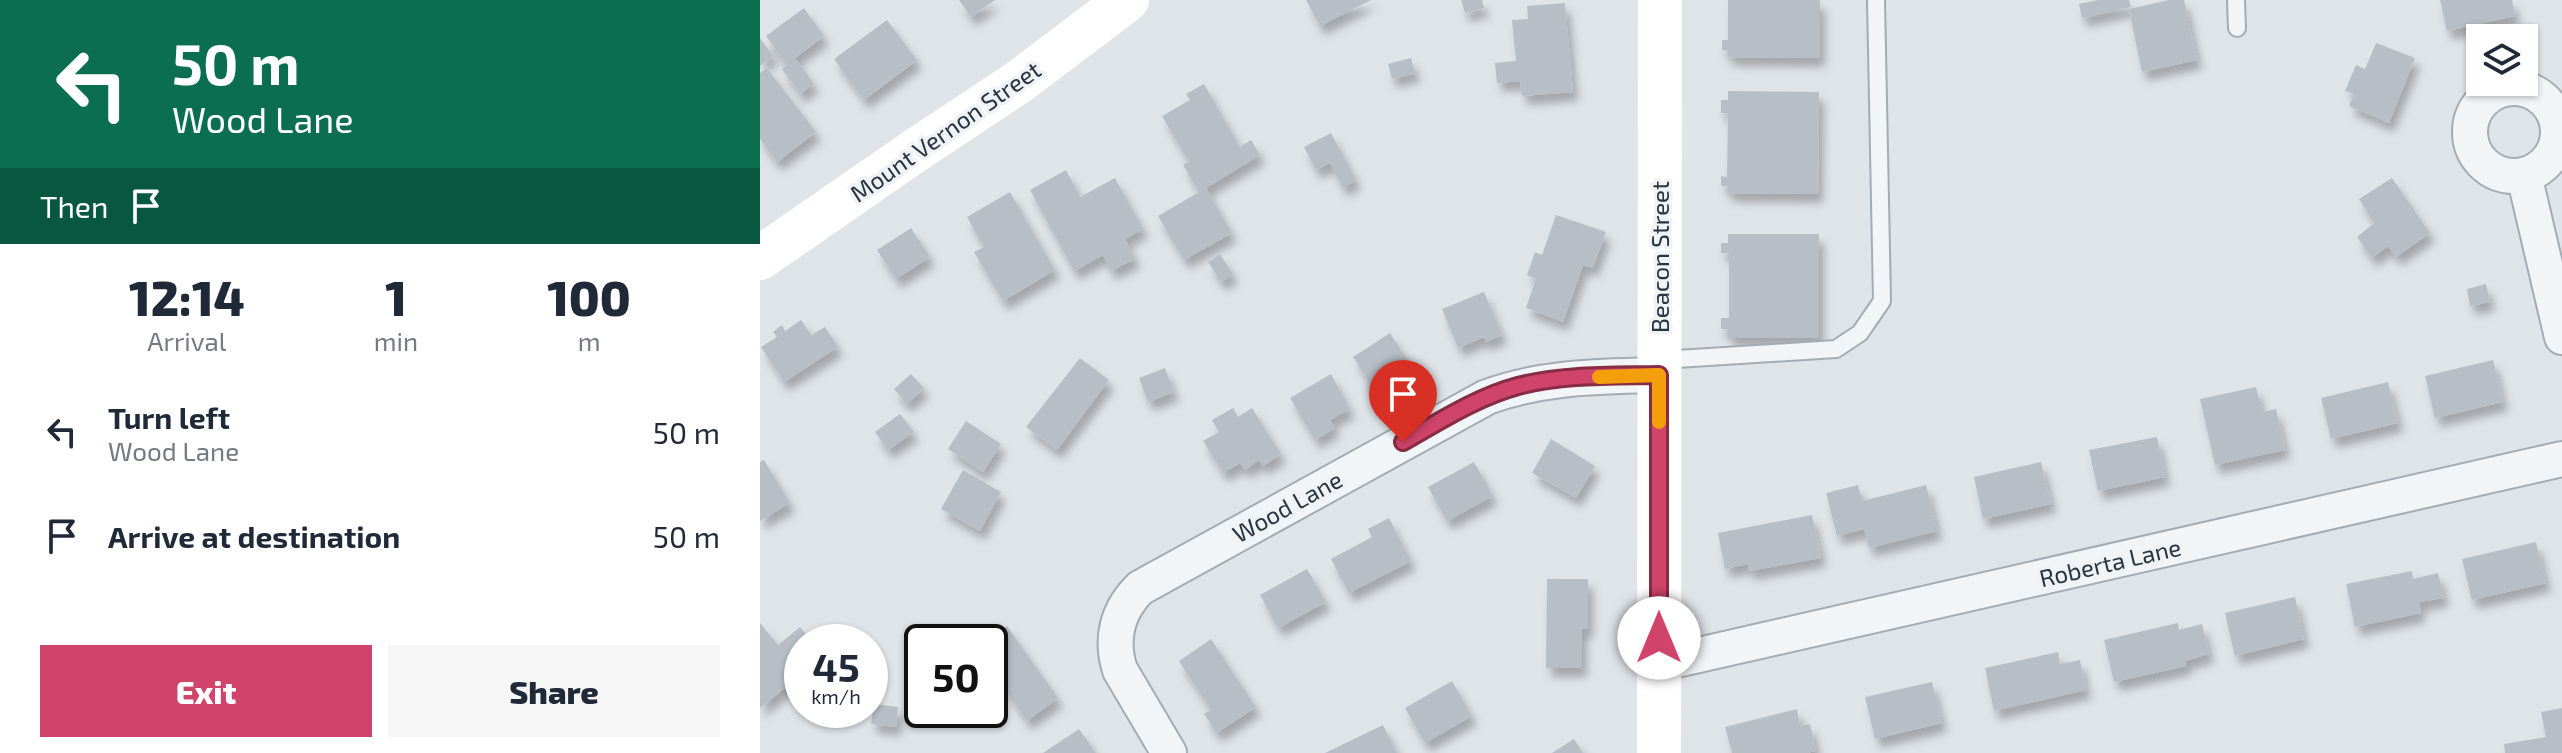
<!DOCTYPE html>
<html lang="en">
<head>
<meta charset="utf-8">
<style>
	:root { --surface:#fff; --page:#f6f6f7; --text:#1f2937; --muted:#747a83; --accent:#d0436a }
	body { margin:0; font-family:"Exo 2",sans-serif; background:var(--page); color:var(--text); height:100vh; display:flex; flex-direction:column; font-size:30px; white-space:nowrap }
	* { box-sizing:border-box; margin:0 }
	p { font-size:26px; color:var(--muted) }
	.icon { flex:none; width:44px; height:44px; fill:none; stroke:currentColor; stroke-width:2; stroke-linecap:round; stroke-linejoin:round }
	.map { position:relative; flex:1; overflow:hidden }
	.details { display:flex; flex-direction:column; background:var(--surface); width:760px }
	.details>* { flex:none }
	.guide { background:#0b6e4f; color:#fff; overflow:hidden }
	.controls { position:absolute; left:1706px; top:24px; display:grid; gap:16px }
	.controls a { display:grid; place-items:center; width:72px; height:72px; border-radius:0px; background:var(--surface); box-shadow:0 2px 6px #0004; font-size:40px }
	.speed { position:absolute; left:24px; top:624px; display:flex; gap:16px; font-size:40px; font-weight:700; text-align:center }
	.speed>* { display:grid; place-content:center; width:104px; height:104px; border-radius:50%; background:var(--surface); box-shadow:0 2px 6px #0004; line-height:1 }
	.speed small { font-size:20px; font-weight:400 }
	.speed .limit { border:4px solid #111; border-radius:12px; background:#fff; color:#111 }
	.pin { position:absolute; display:grid; place-items:center; width:68px; height:68px; color:#fff; margin:-82px -34px; border-radius:50% 50% 50% 0; rotate:-45deg; box-shadow:0 0 8px #0007 }
	.pin .icon { rotate:45deg }
	.me { position:absolute; width:88px; margin:-44px; rotate:0deg; stroke-linejoin:round; filter:drop-shadow(0 0 6px #0008) }
	.turn { display:flex; align-items:center; gap:28px; height:168px; padding:0 40px; font-size:36px }
	.turn .icon { width:104px; height:104px; stroke-width:2.5 }
	.turn b { display:block; font-size:56px; line-height:68px }
	.then { display:flex; align-items:center; height:76px; padding:0 40px; background:#0003; gap:16px; font-size:30px }
	.eta { display:flex; justify-content:space-evenly; align-items:center; height:136px; text-align:center }
	.eta b { font-size:48px; font-weight:800; line-height:56px }
	.action { display:flex; gap:16px; margin-top:auto; padding:16px 40px }
	.action a { flex:1; height:92px; border-radius:0px; background:var(--accent); color:#fff; font-size:32px; font-weight:800; line-height:92px; text-align:center }
	.action a+a { background:var(--page); color:var(--text) }
	ul { padding:0; list-style:none }
	li { display:flex; align-items:center; gap:24px; height:104px; padding:0 40px }
	li div { flex:1 }
	li b { display:block; font-size:30px }
	li em { font-style:normal }
	main { display:flex; flex:1; min-height:0 }
	.map>svg:first-child { display:block }
	.building { fill:#b7bec6; filter:url(#shadow) }
	.lines { fill:none; stroke-linecap:round; stroke-linejoin:round }
	.lane-casing { stroke:#a4acb3; stroke-width:20 }
	.street-casing { stroke:#a4acb3; stroke-width:38 }
	.lane { stroke:#f2f5f7; stroke-width:16 }
	.street { stroke:#f2f5f7; stroke-width:34 }
	.secondary { stroke:#fff; stroke-width:44 }
	.route-casing { stroke:#872c45; stroke-width:20 }
	.route { stroke:#d0436a; stroke-width:14 }
	.slow { stroke:#f59e0b; stroke-width:14 }
	.labels { text-anchor:middle; dominant-baseline:central; stroke-width:7; stroke-linejoin:round; paint-order:stroke }
	.street-label { font-size:24px; fill:#283440; stroke:#eff3f6 }
</style>
</head>
<body>
<main>
<section class="details">
<div class="guide">
<div class="turn"><svg class="icon" aria-label="left" viewBox="0 0 24 24"><path d="M17 20v-9H6M10 6l-5 5 5 5"/></svg><div><b>50 m</b>Wood Lane</div></div>
<div class="then">Then<svg class="icon" aria-label="arrive" viewBox="0 0 24 24"><path d="M6 21V4h12l-3 4 3 4H6"/></svg></div>
</div>
<div class="eta">
<div><b>12:14</b><p>Arrival</p></div>
<div><b>1</b><p>min</p></div>
<div><b>100</b><p>m</p></div>
</div>
<ul>
<li><svg class="icon" aria-label="left" viewBox="0 0 24 24"><path d="M17 20v-9H6M10 6l-5 5 5 5"/></svg><div><b>Turn left</b><p>Wood Lane</p></div><em>50 m</em></li>
<li><svg class="icon" aria-label="arrive" viewBox="0 0 24 24"><path d="M6 21V4h12l-3 4 3 4H6"/></svg><div><b>Arrive at destination</b></div><em>50 m</em></li>
</ul>
<div class="action"><a>Exit</a><a>Share</a></div>
</section>
<div class="map">
<svg width="1802" height="753" viewBox="0 0 1802 753">
	<defs>
		<filter id="shadow"><feDropShadow dx="5" dy="9" stdDeviation="4" flood-color="#0004"/></filter>
	</defs>
	<rect width="100%" height="100%" fill="#dfe4e9"/>
	<g class="building">
		<polygon points="199,0 235,0 211,17"/>
		<polygon points="546,0 611,0 560,26"/>
		<polygon points="701,0 722,0 724,8 705,13"/>
		<polygon points="968,0 1060,0 1060,58 968,57 968,50 962,50 962,40 968,40"/>
		<polygon points="1338,0 1369,0 1371,7 1322,18 1319,4"/>
		<polygon points="1409,0 1424,0 1437,60 1382,72 1369,9"/>
		<polygon points="1680,0 1752,0 1755,16 1687,31"/>
		<polygon points="805,3 813,92 762,96 760,81 737,83 735,63 756,61 752,20 768,19 767,6"/>
		<polygon points="44,8 64,36 35,58 54,84 40,94 22,69 27,65 6,36"/>
		<polygon points="127,20 157,60 104,100 74,59"/>
		<polygon points="0,38 13,56 0,66"/>
		<polygon points="1616,43 1655,58 1629,123 1589,106 1594,94 1585,91 1596,65 1605,69"/>
		<polygon points="651,58 655,73 632,79 628,64"/>
		<polygon points="7,68 56,132 17,162 0,139 0,73"/>
		<polygon points="444,84 480,147 491,140 500,155 446,188 472,233 424,260 398,216 439,192 423,165 429,162 402,116 430,100 426,94"/>
		<polygon points="968,91 1059,92 1058,194 968,193 968,186 961,186 961,176 967,177 968,113 961,113 961,100 968,100"/>
		<polygon points="571,133 596,180 583,188 570,163 556,170 544,147"/>
		<polygon points="306,170 320,197 355,178 383,229 365,239 375,259 351,271 343,255 314,271 270,190"/>
		<polygon points="1632,178 1670,233 1636,257 1628,246 1612,258 1597,237 1614,223 1599,199"/>
		<polygon points="250,192 295,270 243,301 214,252 224,247 207,217"/>
		<polygon points="796,215 846,232 833,268 823,265 803,322 766,308 776,279 767,275 775,252 782,255"/>
		<polygon points="151,228 170,257 136,279 117,250"/>
		<polygon points="968,234 1059,234 1059,338 968,338 968,329 961,329 961,318 969,318 969,253 961,253 961,243 968,243"/>
		<polygon points="460,254 473,274 461,282 448,262"/>
		<polygon points="1726,284 1730,302 1710,306 1707,289"/>
		<polygon points="724,292 742,335 726,342 724,337 698,348 682,309"/>
		<polygon points="41,320 51,335 65,327 78,347 24,382 1,347 17,337 13,332 22,325 25,331"/>
		<polygon points="630,333 655,372 617,395 593,357"/>
		<polygon points="320,358 349,380 297,450 266,427"/>
		<polygon points="1733,360 1743,402 1675,418 1665,376"/>
		<polygon points="405,368 414,392 388,402 379,378"/>
		<polygon points="151,374 164,388 147,404 134,389"/>
		<polygon points="571,374 590,409 570,420 575,428 555,440 530,398"/>
		<polygon points="1628,382 1638,423 1571,439 1561,398"/>
		<polygon points="1496,387 1502,412 1516,409 1525,450 1455,465 1440,399"/>
		<polygon points="473,408 478,417 492,408 521,454 503,466 499,460 485,470 480,463 463,473 443,441 459,432 452,420"/>
		<polygon points="140,414 154,432 128,450 115,432"/>
		<polygon points="206,421 241,444 223,472 188,449"/>
		<polygon points="1397,437 1405,477 1338,491 1329,450"/>
		<polygon points="791,439 835,466 816,498 772,473"/>
		<polygon points="4,460 30,503 0,521 0,462"/>
		<polygon points="714,462 733,496 687,521 668,487"/>
		<polygon points="1281,462 1291,504 1223,519 1214,477"/>
		<polygon points="203,470 241,492 220,531 181,509"/>
		<polygon points="1098,485 1102,501 1166,485 1177,531 1109,548 1104,529 1077,536 1066,493"/>
		<polygon points="1052,515 1061,558 989,571 988,564 965,569 958,533"/>
		<polygon points="629,518 651,561 589,593 571,559 612,537 608,529"/>
		<polygon points="1776,542 1786,583 1712,600 1702,559"/>
		<polygon points="547,569 566,602 518,628 500,595"/>
		<polygon points="1652,571 1653,579 1678,573 1684,598 1659,602 1661,613 1595,627 1586,584"/>
		<polygon points="787,579 828,579 828,629 822,629 822,668 786,668"/>
		<polygon points="1535,597 1544,639 1475,656 1465,613"/>
		<polygon points="0,623 18,645 40,627 53,642 42,642 42,674 0,708"/>
		<polygon points="1418,623 1419,630 1442,624 1449,654 1425,661 1426,666 1354,682 1344,640"/>
		<polygon points="247,626 298,698 267,721 230,668 230,642 225,642"/>
		<polygon points="451,639 496,707 457,733 444,714 451,710 419,661"/>
		<polygon points="1298,652 1300,664 1320,660 1326,690 1234,711 1225,668"/>
		<polygon points="692,681 712,716 665,743 645,708"/>
		<polygon points="1172,682 1182,723 1115,739 1105,697"/>
		<polygon points="114,704 138,707 136,727 111,724"/>
		<polygon points="1802,708 1802,753 1745,753 1744,744 1786,737 1781,712"/>
		<polygon points="1037,709 1040,726 1050,724 1056,751 1046,753 972,753 965,727"/>
		<polygon points="623,725 637,753 565,753"/>
		<polygon points="319,729 336,753 283,753"/>
		<polygon points="814,739 823,753 792,753"/>
	</g>
	<g class="lines">
		<g class="lane-casing">
			<g id="lane">
				<polyline points="1476,0 1477,28"/>
				<polyline points="901,360 1076,349 1100,333 1122,301 1116,0"/>
			</g>
		</g>
		<g class="street-casing">
			<g id="street">
				<circle cx="1754" cy="132" r="44"/>
				<polyline points="1764,175 1802,337"/>
				<polyline points="899,664 1802,459"/>
				<path d="M409,753L360,670C350,639 357,611 380,588L727,397C785,376 838,377 899,375"/>
			</g>
		</g>
		<use href="#lane" class="lane"/>
		<use href="#street" class="street"/>
		<g class="secondary">
			<polyline points="0,258 156,150 260,81 367,0"/>
			<polyline points="899,753 900,0"/>
		</g>
	</g>
	<g class="lines">
		<g class="route-casing">
			<path id="route" d="M643,442C680,421 717,397 758,386C804,374 853,376 899,375V638"/>
		</g>
		<use href="#route" class="route"/>
		<polyline class="slow" points="839,377 899,375 899,422"/>
	</g>
	<g class="labels">
		<g class="street-label">
			<text transform="translate(185 131) rotate(-35)">Mount Vernon Street</text>
			<text transform="translate(899 257) rotate(-90)">Beacon Street</text>
			<text transform="translate(527 506) rotate(-29)">Wood Lane</text>
			<text transform="translate(1350 562) rotate(-13)">Roberta Lane</text>
		</g>
	</g>
</svg>
<div class="controls">
<a><svg class="icon" aria-label="layers" viewBox="0 0 24 24"><path d="M12 4l9 5-9 5-9-5zM3 14l9 5 9-5"/></svg></a>
</div>
<div class="speed"><div>45<small>km/h</small></div><div class="limit">50</div></div>
<div class="pin" style="left:643px;top:442px;background:#d93025"><svg class="icon" aria-label="arrive" viewBox="0 0 24 24"><path d="M6 21V4h12l-3 4 3 4H6"/></svg></div>
<svg class="me" style="left:899px;top:638px" viewBox="-20 -20 40 40"><circle r="19" fill="#fff"/><path d="M0-13L10 11 0 6-10 11z" fill="#d0436a"/></svg>
</div>
</main>
</body>
</html>
